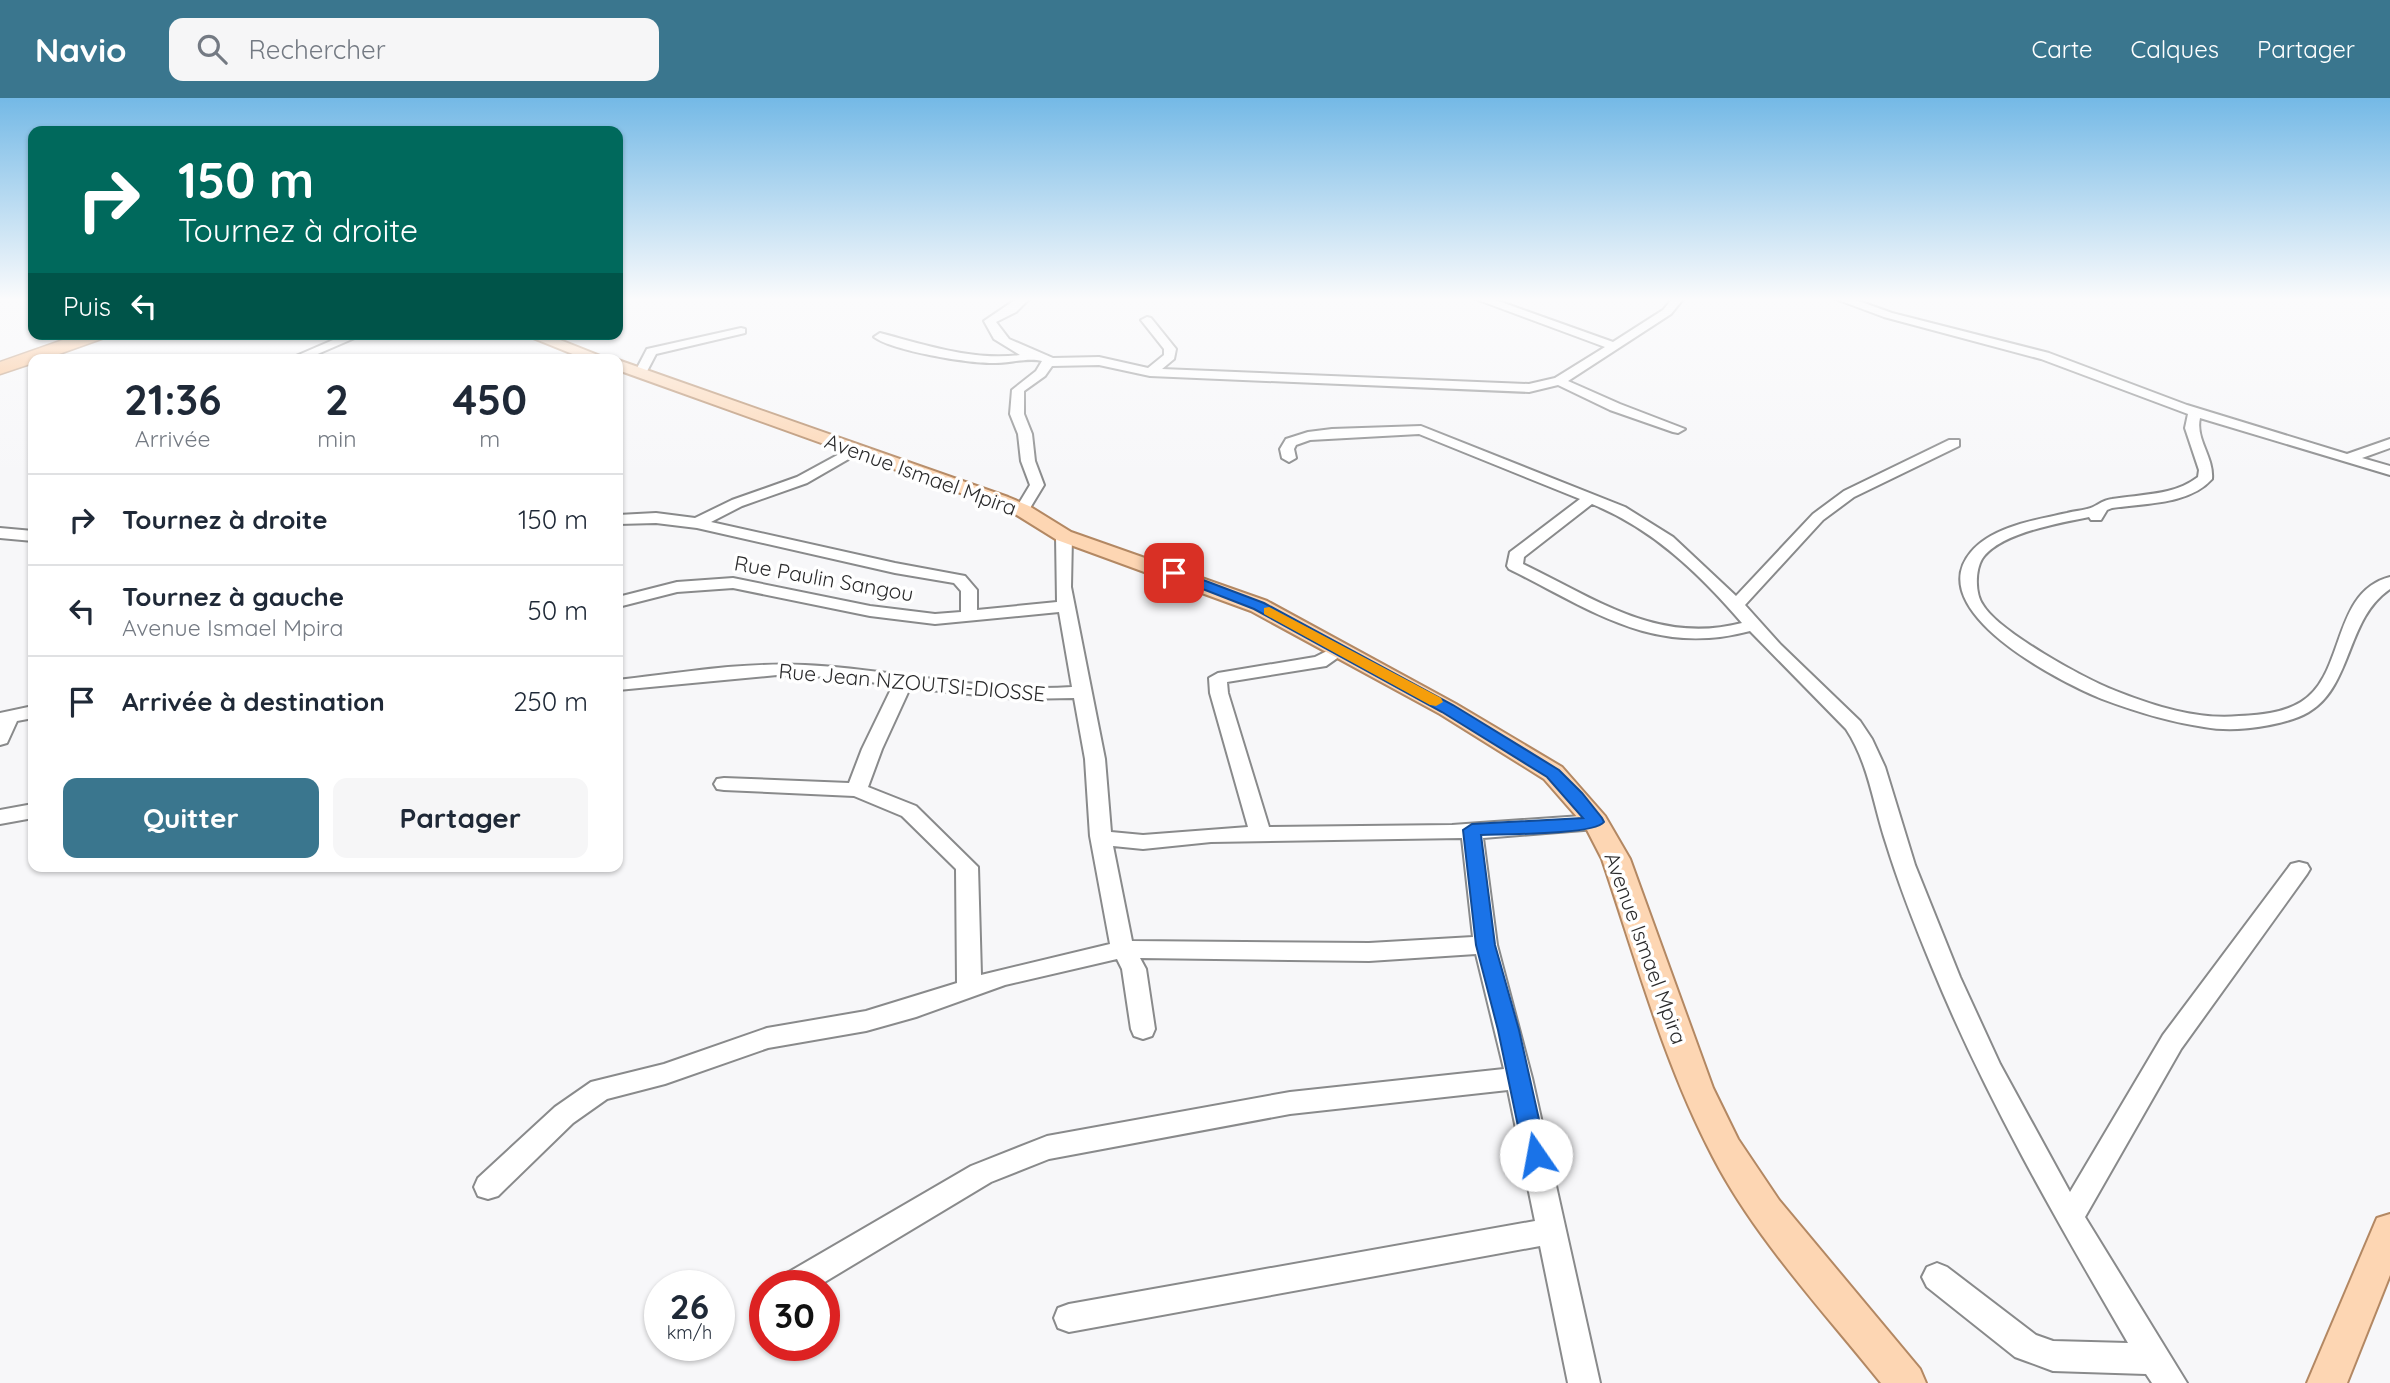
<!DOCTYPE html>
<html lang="fr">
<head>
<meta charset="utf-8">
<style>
	:root { --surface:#fff; --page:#f6f6f7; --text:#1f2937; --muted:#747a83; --line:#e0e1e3; --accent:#3a768e }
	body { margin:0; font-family:Quicksand,sans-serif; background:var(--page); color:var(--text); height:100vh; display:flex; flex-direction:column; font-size:26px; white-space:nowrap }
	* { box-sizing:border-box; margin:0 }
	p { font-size:23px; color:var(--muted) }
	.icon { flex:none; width:38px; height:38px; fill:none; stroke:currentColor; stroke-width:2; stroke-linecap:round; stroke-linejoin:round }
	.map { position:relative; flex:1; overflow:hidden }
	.details { position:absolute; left:28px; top:256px; width:595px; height:518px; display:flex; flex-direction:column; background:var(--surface); border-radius:14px; box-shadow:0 2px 5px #0004 }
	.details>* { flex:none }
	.guide { position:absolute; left:28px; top:28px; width:595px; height:214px; border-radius:14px; box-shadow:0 2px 5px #0004; background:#00695c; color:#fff; overflow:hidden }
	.speed { position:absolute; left:644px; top:1172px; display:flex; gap:14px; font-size:35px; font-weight:700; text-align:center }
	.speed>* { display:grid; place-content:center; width:91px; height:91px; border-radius:50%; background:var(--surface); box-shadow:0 2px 5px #0004; line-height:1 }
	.speed small { font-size:18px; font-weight:400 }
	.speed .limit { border:10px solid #d22; background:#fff; color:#111 }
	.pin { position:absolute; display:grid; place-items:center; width:60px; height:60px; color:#fff; margin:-30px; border-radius:14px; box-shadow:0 4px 10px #0006 }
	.me { position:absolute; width:77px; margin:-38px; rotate:348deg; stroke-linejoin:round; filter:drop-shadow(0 0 5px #0008) }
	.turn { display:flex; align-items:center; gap:24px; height:147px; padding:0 35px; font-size:32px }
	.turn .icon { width:91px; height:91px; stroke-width:2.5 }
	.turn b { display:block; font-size:49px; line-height:60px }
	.then { display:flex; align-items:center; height:66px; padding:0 35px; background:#0003; gap:14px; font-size:26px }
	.eta { display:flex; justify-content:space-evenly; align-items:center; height:119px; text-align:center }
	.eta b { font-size:42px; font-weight:700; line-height:49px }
	.action { display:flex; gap:14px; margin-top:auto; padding:14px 35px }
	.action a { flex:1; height:80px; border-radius:14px; background:var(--accent); color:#fff; font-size:28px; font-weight:700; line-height:80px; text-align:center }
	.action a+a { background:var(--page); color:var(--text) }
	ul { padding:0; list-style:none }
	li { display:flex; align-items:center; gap:21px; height:91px; padding:0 35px; border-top:2px solid var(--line) }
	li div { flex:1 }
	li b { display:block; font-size:26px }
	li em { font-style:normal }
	header { display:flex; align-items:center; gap:42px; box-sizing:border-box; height:98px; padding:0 35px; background:var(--accent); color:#fff }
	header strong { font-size:33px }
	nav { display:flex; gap:38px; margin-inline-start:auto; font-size:24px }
	.search { width:490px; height:63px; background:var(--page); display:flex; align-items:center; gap:18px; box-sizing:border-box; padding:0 24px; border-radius:14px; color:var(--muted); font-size:26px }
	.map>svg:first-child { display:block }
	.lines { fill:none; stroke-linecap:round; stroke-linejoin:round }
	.minor-casing { stroke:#898a8b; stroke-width:4 }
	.major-casing { stroke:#b38863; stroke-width:4 }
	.highway-casing { stroke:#b38863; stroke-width:3 }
	.minor { fill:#fff; fill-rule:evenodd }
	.major { fill:#fdd6b3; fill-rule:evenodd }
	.highway { fill:#fcba81; fill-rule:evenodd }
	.route { fill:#1a73e8; stroke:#114b97; stroke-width:2 }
	.slow { fill:#f59e0b }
	.labels { text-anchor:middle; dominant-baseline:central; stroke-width:7; stroke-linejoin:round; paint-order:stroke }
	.street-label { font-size:21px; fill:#2b2b2c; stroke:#fff }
</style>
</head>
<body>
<header>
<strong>Navio</strong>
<div class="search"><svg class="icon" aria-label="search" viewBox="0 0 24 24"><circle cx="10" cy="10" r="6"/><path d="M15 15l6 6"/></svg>Rechercher</div>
<nav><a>Carte</a><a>Calques</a><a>Partager</a></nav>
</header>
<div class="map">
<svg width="2390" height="1285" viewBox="0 0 2390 1285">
	<rect width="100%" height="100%" fill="#f7f7f9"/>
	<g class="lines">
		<g class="minor-casing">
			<g id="minor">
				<path d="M1018,200H1030L1016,214L996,224L1009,241L1053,260L1099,259L1148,270L1164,257V251L1141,222L1147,219L1151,220L1176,251L1174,261L1162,271L1529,286L1555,280L1605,249L1473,200H1490L1613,244L1663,212L1673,200H1684L1671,216L1568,283L1620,306L1685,331L1678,335L1673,334L1610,312L1558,287L1529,294L1150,278L1099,267L1052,268L1045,278L1024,293V316L1032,336L1035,363L1044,387L1027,415L1022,416L1015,412L1030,387L1021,363L1018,336L1010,316L1012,292L1036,273L1042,263C1027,259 1008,266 992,265C967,265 893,253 874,239L880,235C926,247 972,263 1020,257L994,241L984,223Z"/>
				<path d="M1833,200H1850L1892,215L2049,255L2187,307L2347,356L2390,341V350L2362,360L2390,368V377L2200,320C2195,341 2214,359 2212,381C2189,407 2144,405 2112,410L2107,412L2101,422H2091L2089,419C2060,425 1999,435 1982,461C1975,473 1975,496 1983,507C1999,534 2085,581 2116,593C2154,608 2197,622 2239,618C2260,617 2283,615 2301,604C2346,577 2331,494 2390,479V491C2341,524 2355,602 2293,621C2266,630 2231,634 2204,629C2169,624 2134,613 2102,601C2060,584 1921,513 1971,454C1993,428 2036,422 2067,415C2075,413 2086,412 2093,409C2099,406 2104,402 2112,401C2142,396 2173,398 2198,379L2199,372L2185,330L2188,316L2041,261L1884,219Z"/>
				<polygon points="741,230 745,231 745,235 656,256 645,277 641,278 635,274 647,251"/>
				<polygon points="347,236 364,236 306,261 289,261"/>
				<path d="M1421,328L1625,409L1673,439L1736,498L1813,416L1844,393L1949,342H1959V348L1854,399L1823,422L1745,507L1781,547L1860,623L1872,641L1885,669L1915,767L1960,879L2000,966L2070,1094L2163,937L2291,766L2299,764L2307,766L2310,771L2307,776L2181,951L2085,1119L2187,1285H2152L2146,1276L2053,1273L2026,1263L2015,1259L1927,1189L1922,1179L1927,1169L1937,1165L1947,1169L2036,1237L2053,1243L2128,1245C2057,1123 1986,1001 1932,869C1915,828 1899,787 1886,745C1873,706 1869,666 1846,631L1750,533C1653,559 1592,512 1509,471L1507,468L1510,454L1580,401L1419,336L1310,342L1296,347L1294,351L1296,360L1289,364L1282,360L1280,351L1286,341L1308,334L1332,331ZM1592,406C1652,430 1700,476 1742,525C1658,547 1596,501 1523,466L1524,459Z"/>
				<path d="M854,348L859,349V355L807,385L742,408L711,424L895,465L965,478L977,492V512L1057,504L1056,438L1064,433L1069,435L1072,438L1071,489L1105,661L1111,734L1143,737L1248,729L1210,595L1209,580L1218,575L1315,559L1341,546L1350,551L1326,568L1227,584L1228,595L1269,729L1452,727L1596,717L1603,719L1606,724L1603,729L1596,731L1483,740L1497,847L1532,980L1600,1285H1568L1540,1148L1069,1234L1058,1230L1054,1220L1058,1210L1069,1206L1535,1123L1508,992L1290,1016L1049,1061L991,1084L818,1188H777L782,1178L971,1068L1047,1038L1290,994L1504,971L1476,856L1369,863L1140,860L1146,871L1155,931L1152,938L1143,941L1134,938L1131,931L1122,871L1117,861L1005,887L916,919L866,933L768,950L665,986L607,1001L573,1025L498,1098L488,1101L478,1098L474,1089L478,1080L555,1009L591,984L664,966L767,930L866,913L957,885L956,771L902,718L854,698L724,692L717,691L714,686L717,681L724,680L849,685L862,651L893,587L831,579L777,577L618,592V582C680,575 743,564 805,567C895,571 982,595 1072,589L1059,514L935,526L870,518L733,490L677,494L618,509V499L677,484L733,480L870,508L935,516L961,514V493L954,485L895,475L697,430L656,425L618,426V417L656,415L695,420L732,402L797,379ZM910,590L1017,601L1074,600L1085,661L1090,738L1110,846L981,877L978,769L916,708L868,689L882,651ZM1462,740L1473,839L1369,845L1132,843L1113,748L1143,751L1211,744Z"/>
				<polygon points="0,430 33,433 33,443 0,440"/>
				<polygon points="33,608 33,620 17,623 7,645 0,647 0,615"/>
				<polygon points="33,706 33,720 0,726 0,712"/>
			</g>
		</g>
		<g class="major-casing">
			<g id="major">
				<polygon points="523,236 545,236 608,261 585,261"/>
				<path d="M618,262L1008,399L1029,408L1071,434L1267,503L1456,606L1562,669L1605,718L1630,761L1713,990L1738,1041L1779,1102L1920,1271L1926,1285H1881C1824,1214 1755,1140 1713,1059C1664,966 1636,861 1602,761L1585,728L1544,681L1440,616L1251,513L1057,442L1015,416L994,407L618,272Z"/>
				<polygon points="2390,1116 2390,1177 2347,1285 2307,1285 2377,1120"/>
			</g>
		</g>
		<g class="highway-casing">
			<polygon id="highway" points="80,236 107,236 104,240 45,261 33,261 33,265 0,276 0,264"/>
		</g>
		<use href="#minor" class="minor"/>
		<use href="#major" class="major"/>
		<use href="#highway" class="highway"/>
	</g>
	<linearGradient id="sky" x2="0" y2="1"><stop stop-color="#74b9e6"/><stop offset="0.53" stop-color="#fbfbfc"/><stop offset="1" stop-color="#fbfbfc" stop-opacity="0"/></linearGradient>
	<rect width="2390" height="380" fill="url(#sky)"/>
	<path class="route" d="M1174,471L1264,505L1453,607L1559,672L1582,695L1602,720L1604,724C1594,737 1503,736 1481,737L1495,847L1519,932L1547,1057L1544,1063L1536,1066L1528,1063L1524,1057L1498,932L1476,847L1463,732L1472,726L1583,720L1547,679L1442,614L1254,511L1169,478L1167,475Z"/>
	<polygon class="slow" points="1269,509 1441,600 1443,604 1436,608 1430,607 1264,516 1264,510"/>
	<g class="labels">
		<g class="street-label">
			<text transform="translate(921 376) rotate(20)">Avenue Ismael Mpira</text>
			<text transform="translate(824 480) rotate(10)">Rue Paulin Sangou</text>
			<text transform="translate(912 584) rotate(5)">Rue Jean NZOUTSI-DIOSSE</text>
			<text transform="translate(1646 850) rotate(70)">Avenue Ismael Mpira</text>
		</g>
	</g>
</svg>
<div class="speed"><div>26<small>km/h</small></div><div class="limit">30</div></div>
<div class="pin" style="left:1174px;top:475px;background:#d93025"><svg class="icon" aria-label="arrive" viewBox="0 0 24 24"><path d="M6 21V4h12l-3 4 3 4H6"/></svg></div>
<svg class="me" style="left:1536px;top:1057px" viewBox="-20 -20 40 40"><circle r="19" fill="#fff"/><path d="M0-13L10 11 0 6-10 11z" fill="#1a73e8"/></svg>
<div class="guide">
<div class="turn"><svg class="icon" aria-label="right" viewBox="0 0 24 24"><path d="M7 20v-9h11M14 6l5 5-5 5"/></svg><div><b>150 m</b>Tournez à droite</div></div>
<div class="then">Puis<svg class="icon" aria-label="left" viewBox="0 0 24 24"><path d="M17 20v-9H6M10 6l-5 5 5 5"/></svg></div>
</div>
<section class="details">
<div class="eta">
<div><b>21:36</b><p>Arrivée</p></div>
<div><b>2</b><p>min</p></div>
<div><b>450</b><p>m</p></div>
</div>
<ul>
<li><svg class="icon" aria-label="right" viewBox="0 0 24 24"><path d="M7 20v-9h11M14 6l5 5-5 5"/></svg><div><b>Tournez à droite</b></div><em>150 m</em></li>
<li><svg class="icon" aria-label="left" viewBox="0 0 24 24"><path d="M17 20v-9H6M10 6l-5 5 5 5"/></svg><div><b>Tournez à gauche</b><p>Avenue Ismael Mpira</p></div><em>50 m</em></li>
<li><svg class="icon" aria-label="arrive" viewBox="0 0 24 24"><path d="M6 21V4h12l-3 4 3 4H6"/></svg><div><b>Arrivée à destination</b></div><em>250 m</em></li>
</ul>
<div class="action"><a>Quitter</a><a>Partager</a></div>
</section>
</div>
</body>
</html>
